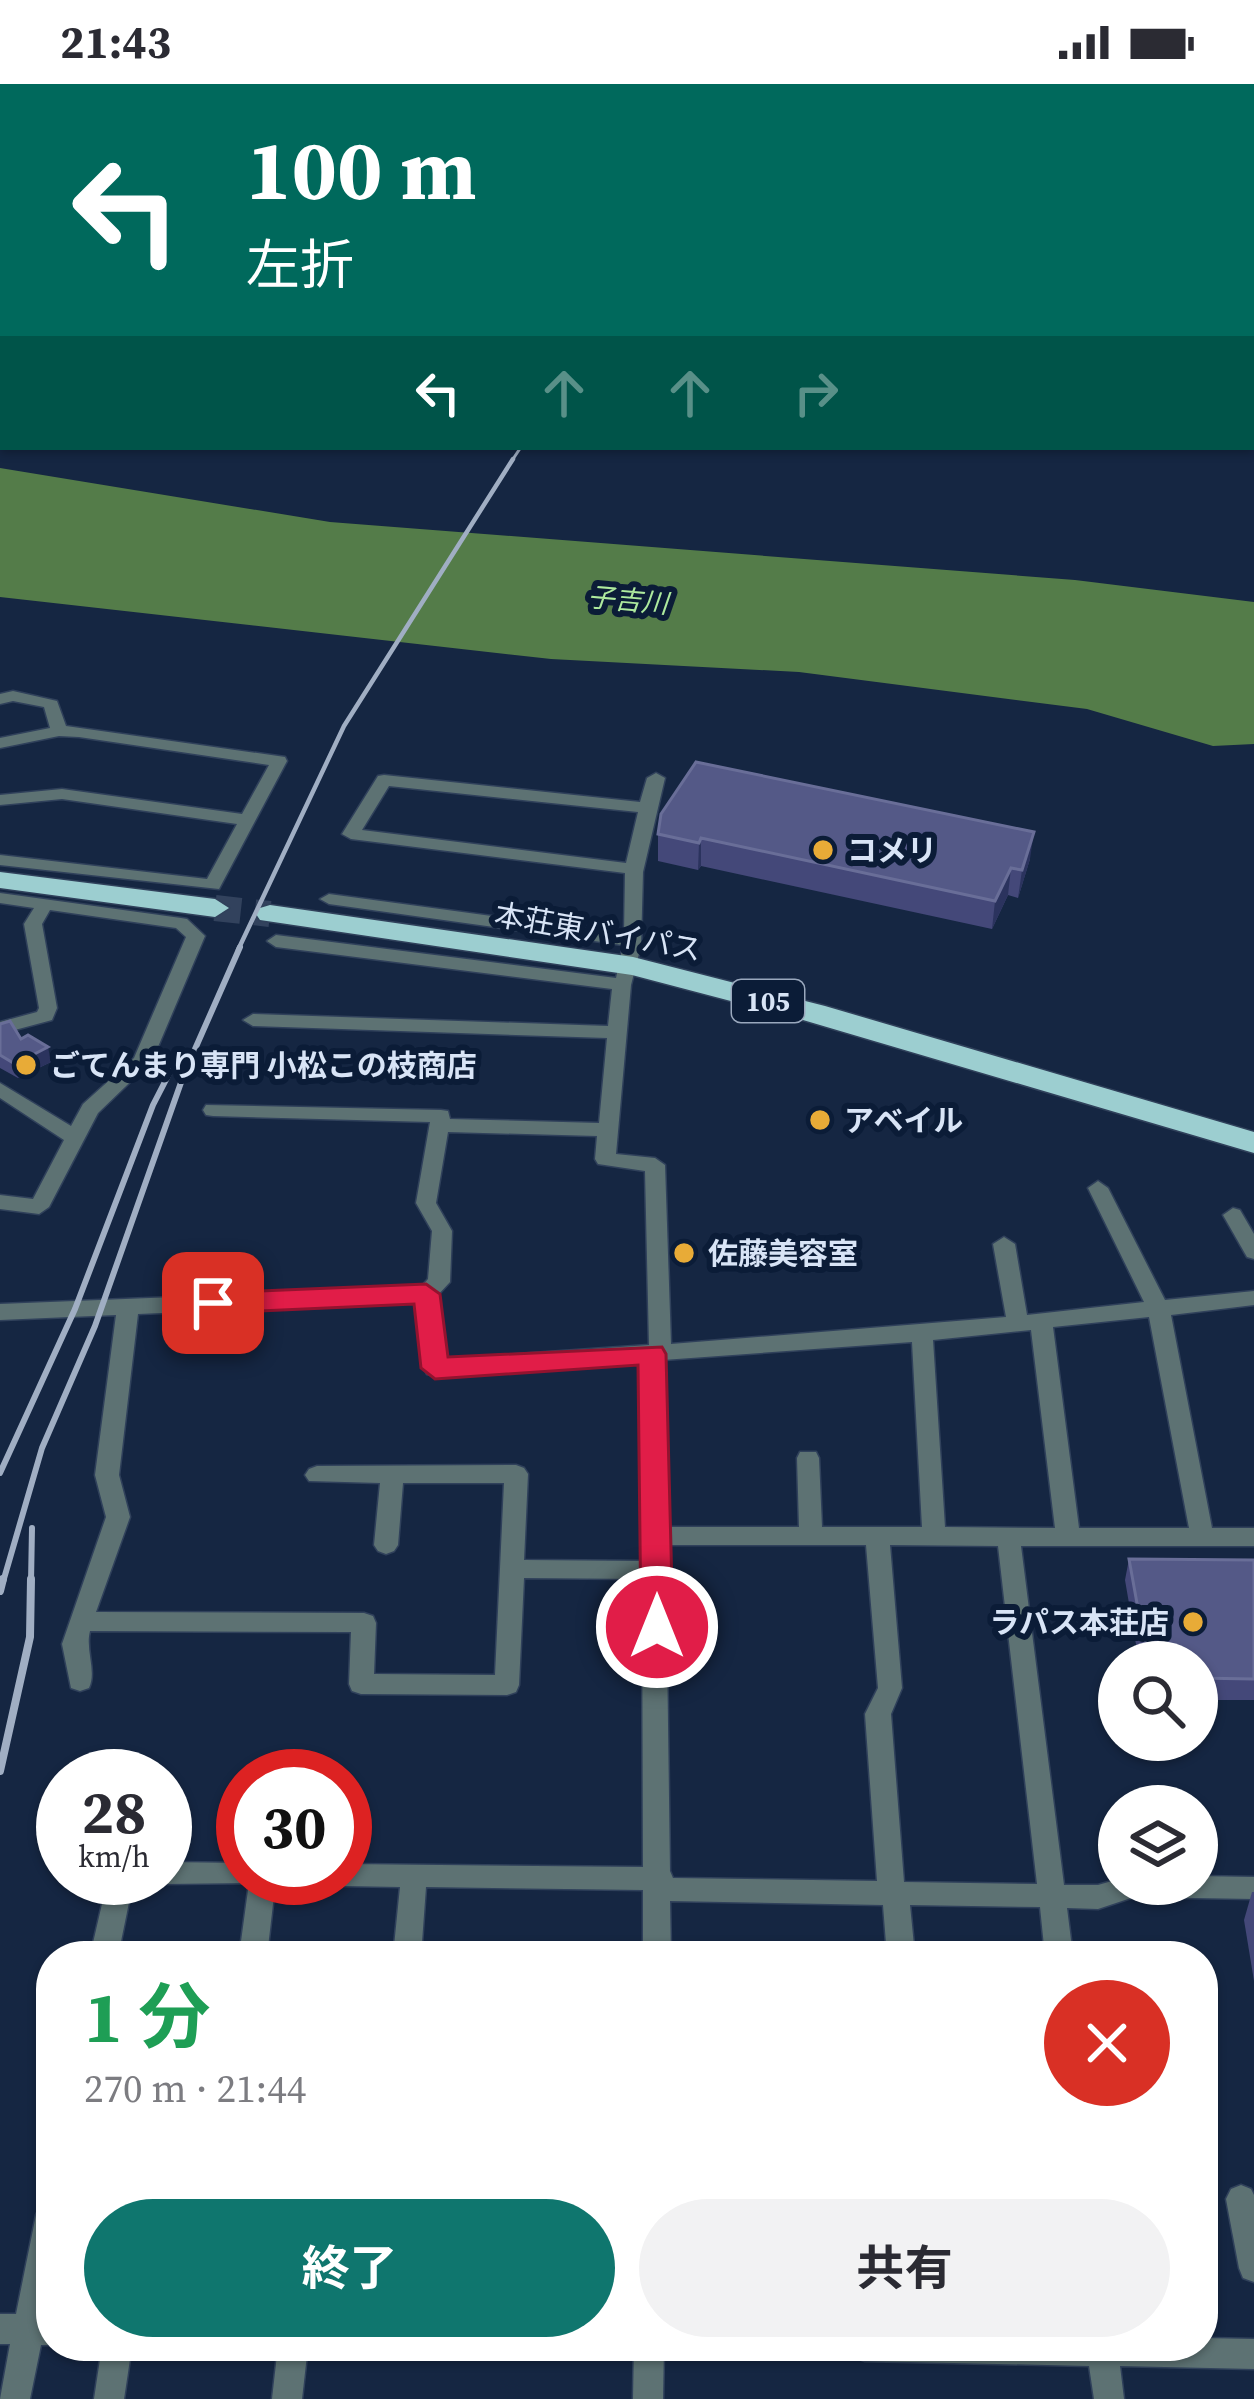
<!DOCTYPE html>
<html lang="ja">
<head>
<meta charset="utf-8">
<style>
	:root { --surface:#fff; --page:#f2f2f3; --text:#2b2b33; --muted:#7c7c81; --accent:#0f766e }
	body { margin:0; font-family:"Source Serif 4","Noto Sans JP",serif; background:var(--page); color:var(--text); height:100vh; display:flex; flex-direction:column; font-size:45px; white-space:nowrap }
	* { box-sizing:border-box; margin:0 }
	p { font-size:39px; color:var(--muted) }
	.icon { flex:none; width:66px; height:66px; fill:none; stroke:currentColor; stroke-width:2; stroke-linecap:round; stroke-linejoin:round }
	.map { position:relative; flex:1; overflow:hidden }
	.sheet { position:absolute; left:36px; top:1857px; width:1182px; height:420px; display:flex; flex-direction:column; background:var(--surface); border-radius:48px; box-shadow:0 3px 9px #0004 }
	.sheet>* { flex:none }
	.top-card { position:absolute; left:0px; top:0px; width:1254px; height:366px; box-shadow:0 3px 9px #0004; background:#00695c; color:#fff; overflow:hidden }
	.controls { position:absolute; left:1098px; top:1557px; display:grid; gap:24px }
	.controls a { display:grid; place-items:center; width:120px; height:120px; border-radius:50%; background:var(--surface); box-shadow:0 3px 9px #0004; font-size:60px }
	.speed { position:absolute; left:36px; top:1665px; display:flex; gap:24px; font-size:60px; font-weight:700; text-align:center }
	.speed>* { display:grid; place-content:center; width:156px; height:156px; border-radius:50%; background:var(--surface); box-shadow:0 3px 9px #0004; line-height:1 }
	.speed small { font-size:30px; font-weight:400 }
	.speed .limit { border:18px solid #d22; background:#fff; color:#111 }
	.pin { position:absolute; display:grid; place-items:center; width:102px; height:102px; color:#fff; margin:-51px; border-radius:24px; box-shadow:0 6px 18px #0006 }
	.me { position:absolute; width:132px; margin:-66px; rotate:0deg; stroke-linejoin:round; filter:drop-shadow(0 0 9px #0008) }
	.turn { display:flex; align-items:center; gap:42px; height:252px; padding:0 48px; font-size:54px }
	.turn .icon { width:156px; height:156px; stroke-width:2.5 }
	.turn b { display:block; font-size:84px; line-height:102px }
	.lanes { display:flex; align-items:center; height:114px; padding:0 48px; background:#0003; justify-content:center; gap:60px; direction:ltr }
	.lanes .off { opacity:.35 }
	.round { display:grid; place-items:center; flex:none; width:126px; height:126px; border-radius:63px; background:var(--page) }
	.summary { display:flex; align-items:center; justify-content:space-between; height:204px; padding:0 48px }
	h1 { font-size:72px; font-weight:700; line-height:90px; color:#1e9e55 }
	.button { display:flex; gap:24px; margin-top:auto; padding:24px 48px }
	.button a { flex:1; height:138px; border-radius:72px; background:var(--accent); color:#fff; font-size:48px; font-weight:700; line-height:138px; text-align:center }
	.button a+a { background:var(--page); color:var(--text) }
	.status { display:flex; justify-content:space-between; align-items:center; height:84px; padding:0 60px; background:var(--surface); direction:ltr }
	.status svg { height:33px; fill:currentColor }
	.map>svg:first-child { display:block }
	.water { fill:#547c49 }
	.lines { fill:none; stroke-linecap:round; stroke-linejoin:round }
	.trunk-tunnel { stroke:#32425d; stroke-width:26; stroke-dasharray:26 14; stroke-linecap:butt }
	.minor-casing { stroke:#30415b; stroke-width:3 }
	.tertiary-casing { stroke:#30415b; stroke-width:3 }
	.trunk-casing { stroke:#30415b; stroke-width:3 }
	.minor { fill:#5d7273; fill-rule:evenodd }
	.tertiary { fill:#5d7273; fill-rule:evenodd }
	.trunk { fill:#9cced0; fill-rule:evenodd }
	.rail-far3 { stroke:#a0aec3; stroke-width:3 }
	.rail-far2 { stroke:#a0aec3; stroke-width:4.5 }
	.rail-far1 { stroke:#a0aec3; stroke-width:6 }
	.rail { stroke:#a0aec3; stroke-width:8 }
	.wall { fill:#444879 }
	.shaded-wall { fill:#2b335e }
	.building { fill:#545987; stroke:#696e98; stroke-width:3 }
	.route { fill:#e11d48; stroke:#92132f; stroke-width:3 }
	.poi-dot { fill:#e8ab37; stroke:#0b1c37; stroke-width:4.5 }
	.labels { text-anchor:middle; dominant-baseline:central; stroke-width:12; stroke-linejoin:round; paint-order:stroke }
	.far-water-label { font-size:27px; font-style:italic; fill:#aeea9e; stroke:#0b1c37 }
	.shield { fill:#0b1c37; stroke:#9aa8bd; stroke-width:3 }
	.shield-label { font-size:27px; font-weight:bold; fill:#d8e4f6 }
	.poi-label { font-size:30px; font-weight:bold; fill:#d8e4f6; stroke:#0b1c37; text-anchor:start }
	.street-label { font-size:30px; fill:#d8e4f6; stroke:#0b1c37 }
</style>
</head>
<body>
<div class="status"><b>21:43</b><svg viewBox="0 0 49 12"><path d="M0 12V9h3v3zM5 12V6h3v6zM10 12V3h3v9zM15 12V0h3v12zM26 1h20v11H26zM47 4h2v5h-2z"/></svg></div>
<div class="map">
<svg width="1254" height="2315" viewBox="0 0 1254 2315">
	<rect width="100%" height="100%" fill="#152642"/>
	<polygon class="water" points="0,384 330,438 1075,496 1254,518 1254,660 1213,662 1087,625 799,588 551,575 0,513"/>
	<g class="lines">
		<polyline class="trunk-tunnel" points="215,824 270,830"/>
		<g class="minor-casing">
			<g id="minor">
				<rect x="15" y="0" width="12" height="3"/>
				<polygon points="295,0 307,0 309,3 297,3"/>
				<polygon points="375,0 377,3 364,1 365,0"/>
				<polygon points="430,0 442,0 444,3 432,3"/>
				<polygon points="499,0 511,0 513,3 501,3"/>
				<polygon points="590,0 602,0 604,3 592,3"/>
				<polygon points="665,0 677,0 680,3 668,3"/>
				<polygon points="698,0 733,0 728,3 693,3"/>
				<rect x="0" y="42" width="3" height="12"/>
				<polygon points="0,195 3,196 3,204 0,203"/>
				<polygon points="13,607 57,617 66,642 285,673 287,677 219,805 0,781 0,771 207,795 237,740 62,715 0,721 0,711 62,705 242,730 269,681 79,653 59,652 0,664 0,654 50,644 44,623 13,617 0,620 0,610"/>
				<path d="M656,689L665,694L643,788L641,862L631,901L616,1070L655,1074L665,1081L671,1260L1006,1233L993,1160L1004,1153L1015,1160L1027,1231L1144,1218L1088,1104L1098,1097L1108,1104L1165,1216L1254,1207V1221L1171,1231L1212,1444H1254V1462H1021L1064,1801H1098L1119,1795V1800H1197V1792L1254,1793V1815L1134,1813L1098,1825L1067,1824L1073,1872H1045L1040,1823L910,1821L915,1872H887L883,1821L670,1817L671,1872H643V1806L426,1803L421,1872H393L400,1803L345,1802L336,1799L333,1794H345V1780L643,1783L642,1495L524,1494L519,1601L516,1608L507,1611L361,1610L352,1607L349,1600L351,1548L90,1547C85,1566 97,1587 89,1604L80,1607L71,1604L62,1560L106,1433L95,1391L116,1231L0,1236V1220L421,1203L428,1195L432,1147L416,1119L430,1038L213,1032L206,1031L203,1026L206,1021L441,1026L448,1027L450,1035L599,1039L607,954L253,942L243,936L253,930L608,942L612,905L276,863L267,857L276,851L616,894L623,861L329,820L320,815L329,810L624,850L625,789L351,755L342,750L378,692L384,691L640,718L647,694ZM389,702L638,728L626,779L362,746ZM448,1048L597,1052L595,1075L598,1080L645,1087L649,1261L445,1275L437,1212L450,1198L452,1147L436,1119ZM416,1218L424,1284L427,1290L435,1292L641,1277L642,1477L524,1476L528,1390L524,1384L516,1381L317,1382L309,1385L305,1391L309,1397L380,1399L374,1461L378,1467L386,1470L394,1467L398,1461L403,1399H504L495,1591L374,1590L376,1539L373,1532L364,1529L96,1528L130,1433L119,1391L138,1230ZM1149,1233L1189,1444H1079L1053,1243ZM1031,1246L1055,1444L945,1443L933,1256ZM912,1258L922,1443H822L819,1374L816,1368H800L797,1374L799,1443H665L663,1276ZM665,1461H866L878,1604L865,1630L877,1797L673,1794L670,1787L666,1492L669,1486ZM890,1461L998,1462L1037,1800L904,1798L891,1630L902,1604Z"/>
				<polygon points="0,809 181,834 187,835 205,852 152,977 98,1029 49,1123 39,1130 0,1125 0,1111 33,1115 64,1056 0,1014 0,999 71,1042 83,1020 134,974 186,853 176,844 50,826 42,840 57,924 52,936 0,950 0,938 37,928 39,924 24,840 34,824 0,819"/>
				<polygon points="1233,1124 1240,1126 1254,1150 1254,1175 1247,1173 1223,1131"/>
				<polygon points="165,1778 243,1779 243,1794 276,1794 267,1872 239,1872 249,1799 165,1800 154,1794 165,1794"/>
				<polygon points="108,1794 134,1794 118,1872 90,1872"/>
				<polygon points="1241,2101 1251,2105 1254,2111 1254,2198 1243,2194 1239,2184 1226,2115 1231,2105"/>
				<polygon points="51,2117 51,2208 47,2231 51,2231 51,2261 41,2261 30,2315 0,2315 10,2260 0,2260 0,2230 16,2230 36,2131 41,2121"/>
				<polygon points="1203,2254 1254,2255 1254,2285 1120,2282 1124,2315 1094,2315 1089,2282 865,2277 854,2273 850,2262 1203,2262"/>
				<polygon points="102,2262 132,2262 124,2315 94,2315"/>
				<polygon points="278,2262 308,2262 302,2315 272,2315"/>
				<polygon points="634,2262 664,2262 663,2315 633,2315"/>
			</g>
		</g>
		<g class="tertiary-casing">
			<g id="tertiary">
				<rect x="0" y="117" width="3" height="8"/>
				<polygon points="1251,246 1254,247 1254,257 1251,256"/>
			</g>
		</g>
		<g class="trunk-casing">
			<g id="trunk">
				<polygon points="115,0 133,0 113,3"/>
				<polygon points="3,136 3,149 0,150 0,137"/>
				<polygon points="0,788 215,815 229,824 215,833 0,804"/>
				<polygon points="270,821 633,873 825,922 1254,1048 1254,1069 803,936 632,891 260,836 256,830 260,824"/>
			</g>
		</g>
		<use href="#minor" class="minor"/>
		<use href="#tertiary" class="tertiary"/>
		<use href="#trunk" class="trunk"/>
		<polyline class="rail-far3" points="511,378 521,363"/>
		<polyline class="rail-far2" points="238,866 344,642 513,375"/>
		<g class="rail-far1">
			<polyline points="0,1389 75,1225 153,1021 171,986"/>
			<polyline points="3,1498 42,1364 95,1242 184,990 240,863"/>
			<polyline points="31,1498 32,1444"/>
		</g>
		<g class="rail">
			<polyline points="0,1507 3,1495"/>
			<polyline points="0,1687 30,1553 31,1495"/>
		</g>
	</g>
	<g class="wall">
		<polygon points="658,750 1030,775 1018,814 1008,811 992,845 701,782 698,786 658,777"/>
		<polygon points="0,940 21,955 51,978 18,994 0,984"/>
		<polygon points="1129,1475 1254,1476 1254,1616 1197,1616 1197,1578 1139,1578 1125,1496"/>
		<polygon points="1252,1808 1254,1808 1254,1897 1244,1836"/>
	</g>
	<g class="shaded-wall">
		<polygon points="1034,748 1030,775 1018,814 1022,786"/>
		<polygon points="701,754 701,782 698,786 699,759"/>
		<polygon points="1011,784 1008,811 992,845 995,817"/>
		<polygon points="48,963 51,978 18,994 15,980"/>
	</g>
	<g class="building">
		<polygon points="49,0 85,0 84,3 47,3"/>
		<polygon points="696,678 1034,748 1022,786 1011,784 995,817 701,754 699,759 658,750 661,730"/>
		<polygon points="10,937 21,955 28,951 48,963 15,980 0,971 0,940"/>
		<polygon points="1129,1475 1254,1476 1254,1595 1197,1594 1197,1578 1166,1578 1162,1558 1144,1558"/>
	</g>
	<polygon class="route" points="426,1200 440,1210 448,1273 662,1263 666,1270 673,1543 668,1552 657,1555 646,1552 641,1543 638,1281 435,1295 421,1284 414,1220 213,1229 199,1219 213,1209"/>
	<g class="poi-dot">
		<circle cx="823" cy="766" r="12"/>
		<circle cx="26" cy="981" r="12"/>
		<circle cx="820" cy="1036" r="12"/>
		<circle cx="684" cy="1169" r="12"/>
		<circle cx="1193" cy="1538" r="12"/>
	</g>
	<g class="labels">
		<g class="far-water-label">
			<text transform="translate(628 516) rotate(5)">子吉川</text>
		</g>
		<rect class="shield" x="732" y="896" width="72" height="42" rx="9"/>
		<g class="shield-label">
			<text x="768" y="917">105</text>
		</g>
		<g class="poi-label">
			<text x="847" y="766">コメリ</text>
			<text x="50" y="981">ごてんまり専門 小松この枝商店</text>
			<text x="844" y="1036">アベイル</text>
			<text x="708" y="1169">佐藤美容室</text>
			<text x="1169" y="1538" text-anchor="end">ラパス本荘店</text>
		</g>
		<g class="street-label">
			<text transform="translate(598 848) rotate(10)">本荘東バイパス</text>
		</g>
	</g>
</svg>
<div class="controls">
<a><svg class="icon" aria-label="search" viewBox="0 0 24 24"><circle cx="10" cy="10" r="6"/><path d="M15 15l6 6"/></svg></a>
<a><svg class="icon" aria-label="layers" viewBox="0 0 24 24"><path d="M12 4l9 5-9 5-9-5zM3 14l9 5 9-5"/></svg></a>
</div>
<div class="speed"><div>28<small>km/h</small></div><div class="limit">30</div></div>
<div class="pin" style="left:213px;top:1219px;background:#d93025"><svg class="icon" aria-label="arrive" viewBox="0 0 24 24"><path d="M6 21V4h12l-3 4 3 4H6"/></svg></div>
<svg class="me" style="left:657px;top:1543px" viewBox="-20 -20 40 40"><circle r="17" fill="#e11d48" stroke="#fff" stroke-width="3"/><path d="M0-11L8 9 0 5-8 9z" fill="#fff"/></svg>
<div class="top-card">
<div class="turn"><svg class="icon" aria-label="left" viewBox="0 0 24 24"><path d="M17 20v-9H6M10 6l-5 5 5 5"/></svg><div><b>100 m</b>左折</div></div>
<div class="lanes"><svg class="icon" aria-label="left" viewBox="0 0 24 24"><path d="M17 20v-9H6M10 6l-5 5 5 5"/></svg><svg class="icon off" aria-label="ahead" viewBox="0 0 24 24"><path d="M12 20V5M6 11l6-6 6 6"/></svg><svg class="icon off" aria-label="ahead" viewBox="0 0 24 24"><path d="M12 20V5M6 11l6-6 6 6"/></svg><svg class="icon off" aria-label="right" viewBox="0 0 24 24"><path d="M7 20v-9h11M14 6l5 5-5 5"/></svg></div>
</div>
<section class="sheet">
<div class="summary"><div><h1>1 分</h1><p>270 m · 21:44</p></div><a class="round" style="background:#d93025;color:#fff"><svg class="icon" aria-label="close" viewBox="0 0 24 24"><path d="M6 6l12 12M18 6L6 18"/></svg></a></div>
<div class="button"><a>終了</a><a>共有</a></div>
</section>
</div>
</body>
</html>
